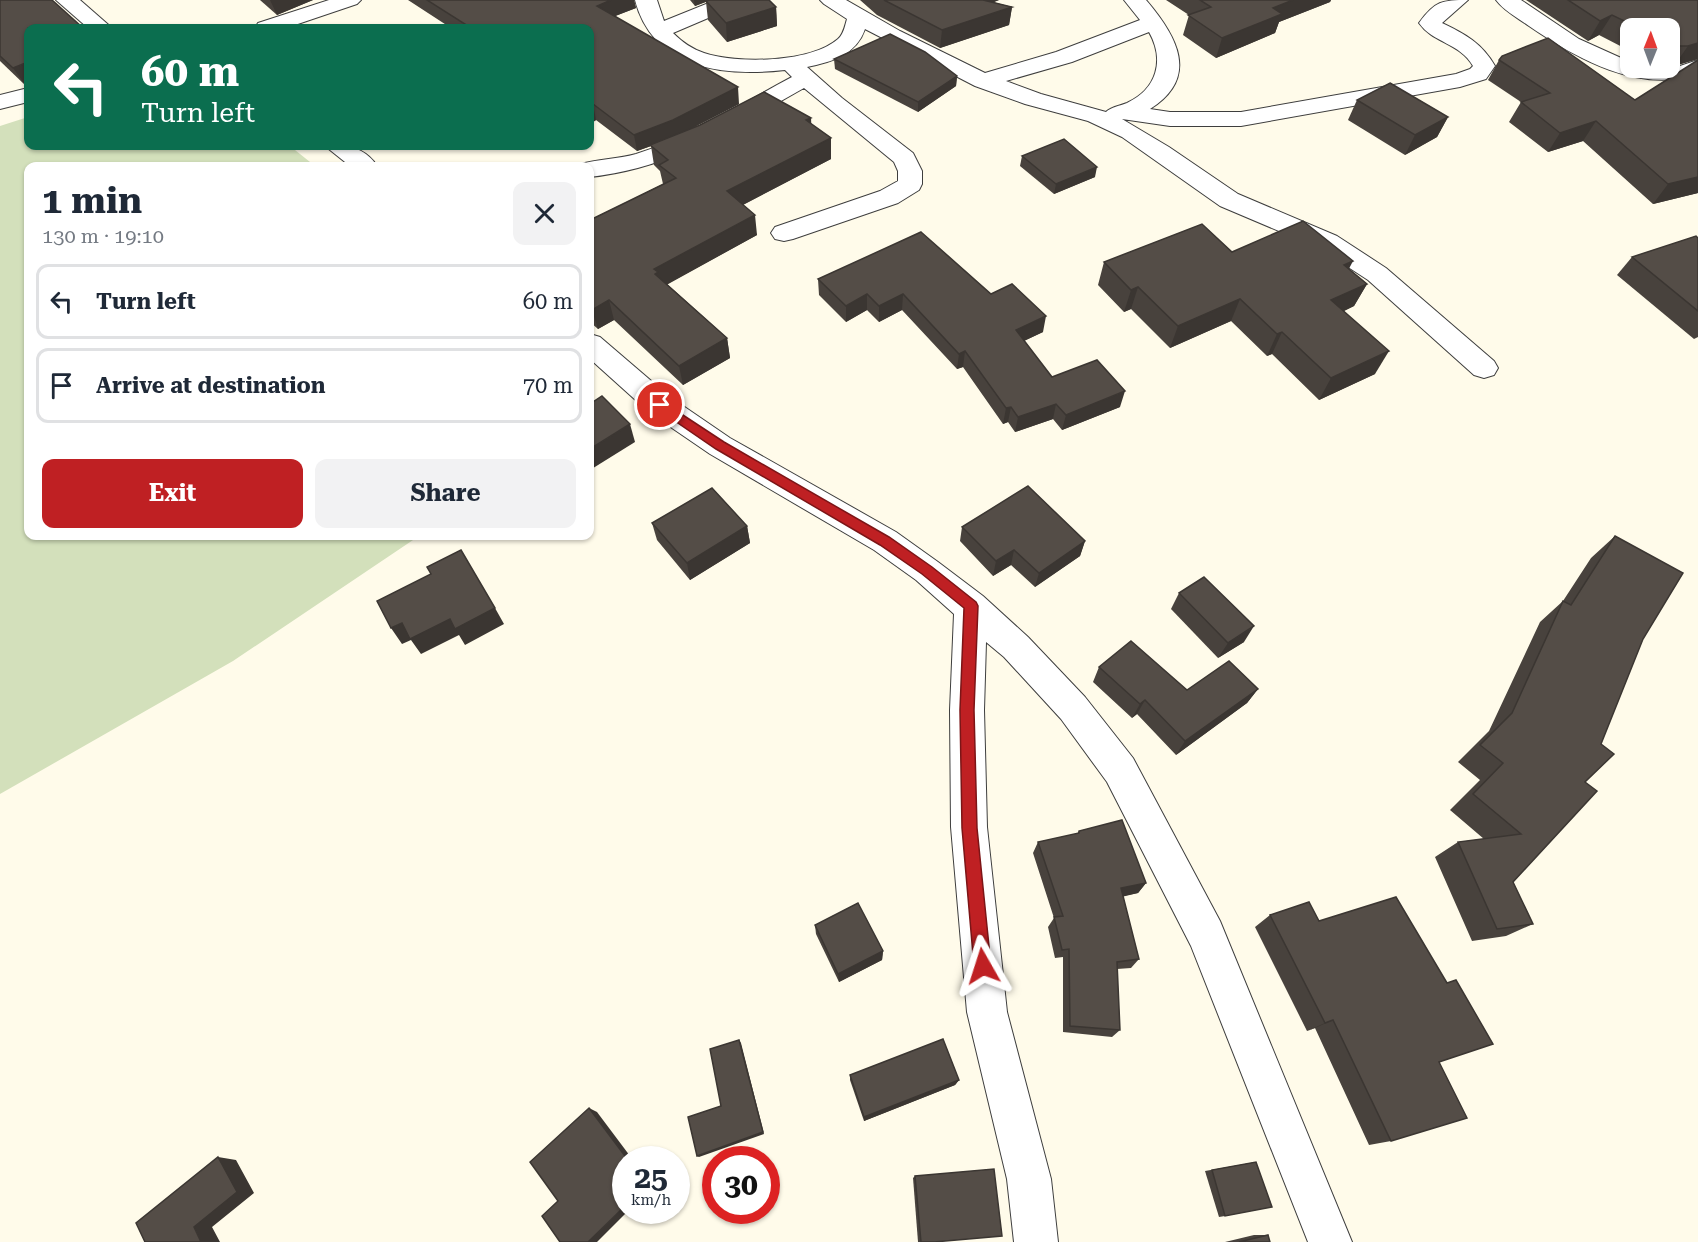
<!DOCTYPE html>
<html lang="en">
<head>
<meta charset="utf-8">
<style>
	:root { --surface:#fff; --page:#f2f2f3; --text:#1f2937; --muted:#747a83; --line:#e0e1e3; --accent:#bf2023 }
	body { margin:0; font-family:"Roboto Serif",serif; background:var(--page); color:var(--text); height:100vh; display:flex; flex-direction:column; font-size:22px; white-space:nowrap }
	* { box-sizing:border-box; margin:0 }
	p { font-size:20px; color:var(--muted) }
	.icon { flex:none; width:33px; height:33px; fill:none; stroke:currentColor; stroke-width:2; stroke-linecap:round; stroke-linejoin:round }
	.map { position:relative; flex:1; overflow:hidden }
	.panel { position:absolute; left:24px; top:162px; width:570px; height:378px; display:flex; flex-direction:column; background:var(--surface); border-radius:12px; box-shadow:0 2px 4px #0004 }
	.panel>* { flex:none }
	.guide { position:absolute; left:24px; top:24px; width:570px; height:126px; border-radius:12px; box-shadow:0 2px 4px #0004; background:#0b6e4f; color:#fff; overflow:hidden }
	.needle { width:39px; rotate:1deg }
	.fabs { position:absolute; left:1620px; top:18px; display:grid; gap:12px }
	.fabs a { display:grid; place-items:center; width:60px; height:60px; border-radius:12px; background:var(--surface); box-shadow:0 2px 4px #0004; font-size:30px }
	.speed { position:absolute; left:612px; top:1146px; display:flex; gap:12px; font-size:30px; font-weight:700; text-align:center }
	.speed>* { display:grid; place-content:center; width:78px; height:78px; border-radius:50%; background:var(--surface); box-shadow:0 2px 4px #0004; line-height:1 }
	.speed small { font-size:15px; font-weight:400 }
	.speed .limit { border:9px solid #d22; background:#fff; color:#111 }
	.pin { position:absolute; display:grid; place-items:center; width:51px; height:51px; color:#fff; margin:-26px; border:3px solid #fff; border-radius:50%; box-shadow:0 2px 6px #0007 }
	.me { position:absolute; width:66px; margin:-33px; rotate:354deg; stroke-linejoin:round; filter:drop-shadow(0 0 4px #0008) }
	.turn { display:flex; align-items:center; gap:21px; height:126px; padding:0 18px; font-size:27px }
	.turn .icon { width:78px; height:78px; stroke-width:2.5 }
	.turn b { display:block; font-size:42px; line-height:51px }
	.round { display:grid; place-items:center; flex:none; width:63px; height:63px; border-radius:12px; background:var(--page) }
	.headline { display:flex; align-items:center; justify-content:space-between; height:102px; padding:0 18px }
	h1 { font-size:36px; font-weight:700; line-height:45px }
	.primary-button { display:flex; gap:12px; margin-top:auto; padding:12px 18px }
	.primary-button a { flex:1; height:69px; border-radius:12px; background:var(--accent); color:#fff; font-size:24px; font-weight:700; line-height:69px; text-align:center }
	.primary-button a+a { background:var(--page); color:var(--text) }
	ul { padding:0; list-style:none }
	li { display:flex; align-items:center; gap:18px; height:75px; margin:0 12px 9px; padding:0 6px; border:3px solid var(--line); border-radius:12px }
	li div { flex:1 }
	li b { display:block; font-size:22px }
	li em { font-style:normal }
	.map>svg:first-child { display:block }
	.cemetery { fill:#d3e0bb }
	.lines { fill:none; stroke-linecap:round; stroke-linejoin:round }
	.minor-casing { stroke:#3e3e3e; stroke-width:2 }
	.minor { fill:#fff; fill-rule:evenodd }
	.wall { fill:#48423d }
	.shaded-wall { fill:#3b3632 }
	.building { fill:#544d47; stroke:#3b3632; stroke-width:1.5 }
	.route { fill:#bf2023; stroke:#7c1517; stroke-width:1.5 }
</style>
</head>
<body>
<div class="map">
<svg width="1698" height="1242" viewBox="0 0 1698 1242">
	<rect width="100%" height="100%" fill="#fffbea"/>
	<polygon class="cemetery" points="28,117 28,146 290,146 315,166 28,166 28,536 419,536 233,661 0,794 0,126"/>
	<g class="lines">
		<g class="minor-casing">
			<g id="minor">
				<polygon points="56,0 80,0 112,28 88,28"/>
				<polygon points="329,0 361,0 357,4 286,28 255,28 258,23"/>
				<path d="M635,0H657L664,21L716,0H745L741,4L673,33C682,42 692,49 704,53C737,64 810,63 838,39C844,34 845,25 847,19L824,4L820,0H846L900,31L985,73L1056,52L1140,20L1124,0H1146C1176,35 1201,77 1150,109L1170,112H1241L1456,74L1470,69L1473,66C1460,43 1433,43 1419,23C1435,1 1442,0 1468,0L1442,23C1465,34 1482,43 1495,66L1486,79L1460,87L1241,126H1170L1122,119L1169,147L1238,194L1337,236L1386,268L1494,361L1498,368L1494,375L1484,378L1474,375L1368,280L1319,248L1220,206L1122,137L1088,121L1025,104L975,86L865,29C856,55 832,62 807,67L842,98L913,153L922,171V184L919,190L898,203L793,239L784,241L775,239L771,233L775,227L880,191L898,181V171L894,162L804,88C733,128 673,168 590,177V166H579L581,164C599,159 618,159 636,154C691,137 741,104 792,77L785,70C723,77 653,69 635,0ZM1149,32C1165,60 1157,89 1127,103C1120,106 1111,107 1106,112L1041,94L1006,81L1072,62Z"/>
				<path d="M1496,0H1521L1579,39L1630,62V68H1674L1698,60V74C1639,94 1577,59 1529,26C1518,18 1504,11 1496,0Z"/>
				<polygon points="28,88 28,102 0,109 0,95"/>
				<path d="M325,146C345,144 365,147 377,166H350Z"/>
				<polygon points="590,334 600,337 670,397 730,438 896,532 938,562 983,596 1028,637 1085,697 1133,758 1220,921 1352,1242 1308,1242 1191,946 1107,782 1061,719 1004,657 986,642 984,710 987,827 1007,1012 1051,1179 1058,1242 1014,1242 1007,1179 967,1012 951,827 950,710 954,614 916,580 874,550 710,454 650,413 590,359"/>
			</g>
		</g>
		<use href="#minor" class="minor"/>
	</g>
	<g class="wall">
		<polygon points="0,0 26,86 0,61"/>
		<polygon points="260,0 313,0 277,15"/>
		<polygon points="408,0 634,0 636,8 615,16 739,104 690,129 811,118 811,124 831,138 831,159 743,205 757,235 667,284 727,338 730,358 683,385 614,320 598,329 590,322 590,220 663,184 660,171 654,165 651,146 637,151 596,120 590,124 590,28 451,28"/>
		<polygon points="690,0 769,0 776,7 777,26 727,42 708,20 706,2 695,6"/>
		<polygon points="860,0 999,0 993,2 1012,7 1009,25 940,48 877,15"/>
		<polygon points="1166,0 1331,0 1330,2 1279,22 1275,33 1216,58 1183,35 1189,15"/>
		<polygon points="1526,0 1698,0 1698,59 1674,66 1670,66 1670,28 1630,28 1630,51 1599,35 1588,41"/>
		<polygon points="834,59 957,76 956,86 918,112 835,69"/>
		<polygon points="1499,60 1635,100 1698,60 1698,193 1653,204 1583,141 1548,152 1509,122 1521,102 1488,80"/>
		<polygon points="1357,100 1448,117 1437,137 1405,155 1348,120"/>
		<polygon points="1022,156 1095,177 1054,194 1020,166"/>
		<polygon points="1698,238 1698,337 1694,339 1617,275 1632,257"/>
		<polygon points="1232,252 1349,269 1367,284 1354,306 1344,311 1375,374 1319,400 1272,354 1267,356 1231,321 1170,348 1131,309 1124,312 1098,285 1104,262"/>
		<polygon points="818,279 991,294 1043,332 1024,341 1052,377 1120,407 1062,430 1053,419 1015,432 1008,422 1003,424 963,367 957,369 902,310 879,322 867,310 846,322 819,295"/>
		<polygon points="652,523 747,526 750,543 690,580 657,540"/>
		<polygon points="962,527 1085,541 1080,556 1035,587 1011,565 993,576 960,541"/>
		<polygon points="1615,536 1643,639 1585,782 1513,882 1533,924 1506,936 1472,941 1435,857 1458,842 1484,839 1450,810 1480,780 1458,762 1489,731 1540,622 1563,601 1591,558"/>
		<polygon points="1179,593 1244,642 1218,658 1171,609"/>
		<polygon points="1099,667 1187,690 1258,689 1247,703 1176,755 1137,714 1132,718 1093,682"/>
		<polygon points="1079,831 1146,883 1138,893 1123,896 1139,959 1131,968 1117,969 1120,1030 1112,1037 1063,1032 1063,957 1055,958 1048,927 1054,918 1033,853 1038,842 1077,834"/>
		<polygon points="1270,915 1319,921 1439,1062 1391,1141 1369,1145 1315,1028 1307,1031 1255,927"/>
		<polygon points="815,925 883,951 882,960 839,982 816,934"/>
		<polygon points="850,1075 959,1080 955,1085 864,1121 850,1080"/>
		<polygon points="1256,1162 1225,1216 1219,1217 1205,1171"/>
		<polygon points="915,1176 934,1242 918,1242 913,1178"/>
		<polygon points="1254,1235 1268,1235 1270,1242 1225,1242"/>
	</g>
	<g class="shaded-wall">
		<polygon points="270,0 313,0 277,15"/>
		<polygon points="611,0 634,0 636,8 600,22 597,6"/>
		<polygon points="694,0 710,0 695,6"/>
		<polygon points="966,0 999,0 964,15"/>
		<polygon points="1293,0 1331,0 1330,2 1279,22 1275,33 1216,58 1222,38 1273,8"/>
		<polygon points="776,7 777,26 727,42 726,23"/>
		<polygon points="1012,7 1009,25 940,48 942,30"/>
		<polygon points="1612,15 1599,35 1588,41 1600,21"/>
		<polygon points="1698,43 1698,59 1674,66 1688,46"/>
		<polygon points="28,62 28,85 26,86 13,68"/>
		<polygon points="957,76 956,86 918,112 918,102"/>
		<polygon points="738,87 739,104 675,137 650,145 651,146 637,151 634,135"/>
		<polygon points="593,104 596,120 590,124 590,105"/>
		<polygon points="1448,117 1437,137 1405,155 1415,135"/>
		<polygon points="811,118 812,138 806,120"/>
		<polygon points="1596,121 1583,141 1548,152 1560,133"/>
		<polygon points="831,138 831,159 729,212 727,191"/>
		<polygon points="1097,167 1095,177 1054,194 1056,184"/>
		<polygon points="1698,177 1698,193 1653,204 1668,184"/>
		<polygon points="755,215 757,235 661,288 659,294 654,269"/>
		<polygon points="1353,261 1341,284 1344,265"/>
		<polygon points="1367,284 1354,306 1319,323 1331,300"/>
		<polygon points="1138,287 1131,309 1124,312 1131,290"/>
		<polygon points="867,294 867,310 846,322 846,306"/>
		<polygon points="903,294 902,310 879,322 879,306"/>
		<polygon points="1240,299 1231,321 1170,348 1178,326"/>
		<polygon points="609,300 614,320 598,329 592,310"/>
		<polygon points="1046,316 1043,332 1013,346 1016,330"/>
		<polygon points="1282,332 1272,354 1267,356 1277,334"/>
		<polygon points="727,338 730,358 683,385 679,366"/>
		<polygon points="965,351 963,367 957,369 959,354"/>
		<polygon points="1389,351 1375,374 1319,400 1331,378"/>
		<polygon points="1125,391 1120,407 1062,430 1066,415"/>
		<polygon points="1056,404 1053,419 1015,432 1018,417"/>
		<polygon points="1011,407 1008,422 1003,424 1006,408"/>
		<polygon points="630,424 635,442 590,470 590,449"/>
		<polygon points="747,526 750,543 690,580 687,563"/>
		<polygon points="1085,541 1080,556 1035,587 1039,573"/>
		<polygon points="1014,550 1011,565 993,576 996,561"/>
		<polygon points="495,608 504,624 465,645 459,635 421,654 411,640 402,644 391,628 402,623"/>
		<polygon points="1254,626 1244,642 1218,658 1228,643"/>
		<polygon points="1258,689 1247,703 1176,755 1185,741"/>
		<polygon points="1145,700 1137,714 1132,718 1140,704"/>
		<polygon points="1146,883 1138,893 1113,899 1121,888"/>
		<polygon points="883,951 882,960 839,982 838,974"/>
		<polygon points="1333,1020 1315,1028 1307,1031 1325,1023"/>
		<polygon points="739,1040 741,1043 764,1134 699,1157 697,1156 763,1132"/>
		<polygon points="959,1080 955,1085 864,1121 864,1117"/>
		<polygon points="589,1108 597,1112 633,1160 628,1160"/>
		<polygon points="218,1157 236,1160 254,1193 212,1227 220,1242 201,1242 194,1227"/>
		<polygon points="626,1205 626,1210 629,1210 597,1242 588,1242"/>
	</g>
	<g class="building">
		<polygon points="0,0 52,0 83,28 28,28 28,62 13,68 0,56"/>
		<polygon points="427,0 611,0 597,6 738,87 673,120 634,135 593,104 590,105 590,28 471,28"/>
		<polygon points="710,0 769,0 776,7 726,23 706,1"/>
		<polygon points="884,0 983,0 1012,7 942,30"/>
		<polygon points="1200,0 1293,0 1273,8 1282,14 1222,38 1188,15 1211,7"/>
		<polygon points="1568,0 1698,0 1698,43 1688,46 1674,46 1670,43 1670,28 1639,28 1612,15 1600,21"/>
		<polygon points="890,34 925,52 957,76 918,102 834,59"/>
		<polygon points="1548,38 1635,100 1698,60 1698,177 1668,184 1596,121 1560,133 1521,102 1550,93 1499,60 1502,56"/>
		<polygon points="1390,83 1448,117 1415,135 1357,100"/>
		<polygon points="764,92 811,118 806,120 831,138 727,191 755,215 654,269 658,272 655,274 727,338 679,366 609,300 592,310 590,307 590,220 676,178 659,165 668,160 650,145 700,125"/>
		<polygon points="1064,139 1097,167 1056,184 1022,156"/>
		<polygon points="1303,221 1353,261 1344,265 1367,284 1331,300 1389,351 1331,378 1282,332 1277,334 1240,299 1178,326 1138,287 1131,290 1104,262 1202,224 1232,252"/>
		<polygon points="921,232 991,294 1012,284 1046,316 1016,330 1052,377 1097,360 1125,391 1066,415 1056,404 1018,417 1011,407 1006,408 965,351 959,354 903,294 879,306 867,294 846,306 818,279"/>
		<polygon points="1696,236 1698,238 1698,311 1632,257"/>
		<polygon points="602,396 630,424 590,449 590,404"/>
		<polygon points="1028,486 1085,541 1039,573 1014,550 996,561 962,527"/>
		<polygon points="712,488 747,526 687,563 652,523"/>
		<polygon points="1615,536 1683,573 1643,639 1601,744 1614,754 1585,782 1597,791 1513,882 1533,924 1497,929 1458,842 1521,834 1473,794 1503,763 1480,745 1512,713 1563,601 1571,605"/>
		<polygon points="461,550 495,608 455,629 450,619 410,639 402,623 391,628 377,601 431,574 427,567"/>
		<polygon points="1204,577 1254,626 1228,643 1179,593"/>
		<polygon points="1131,641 1187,690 1229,661 1258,689 1185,741 1145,700 1140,704 1099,667"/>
		<polygon points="1122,820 1146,883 1121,888 1139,959 1117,962 1120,1030 1070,1026 1069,949 1062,950 1054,917 1063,916 1038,842 1079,833 1079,831"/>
		<polygon points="1396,897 1447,983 1456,980 1493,1044 1439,1062 1467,1118 1391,1141 1333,1020 1325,1023 1270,915 1309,902 1319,921"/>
		<polygon points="858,903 883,951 838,974 815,925"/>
		<polygon points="943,1039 959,1080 864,1117 850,1075"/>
		<polygon points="739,1040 763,1132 697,1156 688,1117 721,1106 710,1049"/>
		<polygon points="589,1108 628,1160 626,1160 626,1205 588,1242 560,1242 542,1216 558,1201 530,1162"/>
		<polygon points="218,1157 237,1192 194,1227 201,1242 145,1242 136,1223"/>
		<polygon points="1256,1162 1272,1207 1225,1216 1212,1170"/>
		<polygon points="994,1169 1002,1236 934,1242 921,1242 915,1176"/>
		<polygon points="1268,1235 1270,1242 1239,1242"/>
	</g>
	<polygon class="route" points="660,400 724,442 889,537 932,567 976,602 978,606 974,710 977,828 991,966 988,972 983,974 977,972 974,966 962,828 960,710 964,608 922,574 880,545 716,449 656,408 654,405"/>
</svg>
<div class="fabs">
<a><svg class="needle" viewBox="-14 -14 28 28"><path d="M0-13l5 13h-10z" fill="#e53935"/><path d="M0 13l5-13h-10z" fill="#747a83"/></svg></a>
</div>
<div class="speed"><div>25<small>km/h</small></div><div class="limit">30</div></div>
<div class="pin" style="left:660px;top:405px;background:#d93025"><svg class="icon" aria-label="arrive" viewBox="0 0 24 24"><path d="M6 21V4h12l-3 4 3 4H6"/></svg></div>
<svg class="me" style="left:983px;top:966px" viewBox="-20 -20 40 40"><path d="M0-17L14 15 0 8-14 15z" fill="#bf2023" stroke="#fff" stroke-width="4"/></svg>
<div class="guide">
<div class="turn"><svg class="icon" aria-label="left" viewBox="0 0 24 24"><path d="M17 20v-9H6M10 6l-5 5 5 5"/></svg><div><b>60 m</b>Turn left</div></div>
</div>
<section class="panel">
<div class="headline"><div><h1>1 min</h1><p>130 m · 19:10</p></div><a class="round"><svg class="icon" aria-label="close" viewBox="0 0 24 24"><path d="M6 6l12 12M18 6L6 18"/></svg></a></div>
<ul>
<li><svg class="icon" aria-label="left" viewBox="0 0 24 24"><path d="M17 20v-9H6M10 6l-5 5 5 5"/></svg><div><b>Turn left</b></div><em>60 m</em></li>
<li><svg class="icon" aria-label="arrive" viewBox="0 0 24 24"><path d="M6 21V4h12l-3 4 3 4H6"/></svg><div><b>Arrive at destination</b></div><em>70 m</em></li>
</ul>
<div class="primary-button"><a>Exit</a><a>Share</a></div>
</section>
</div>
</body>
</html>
